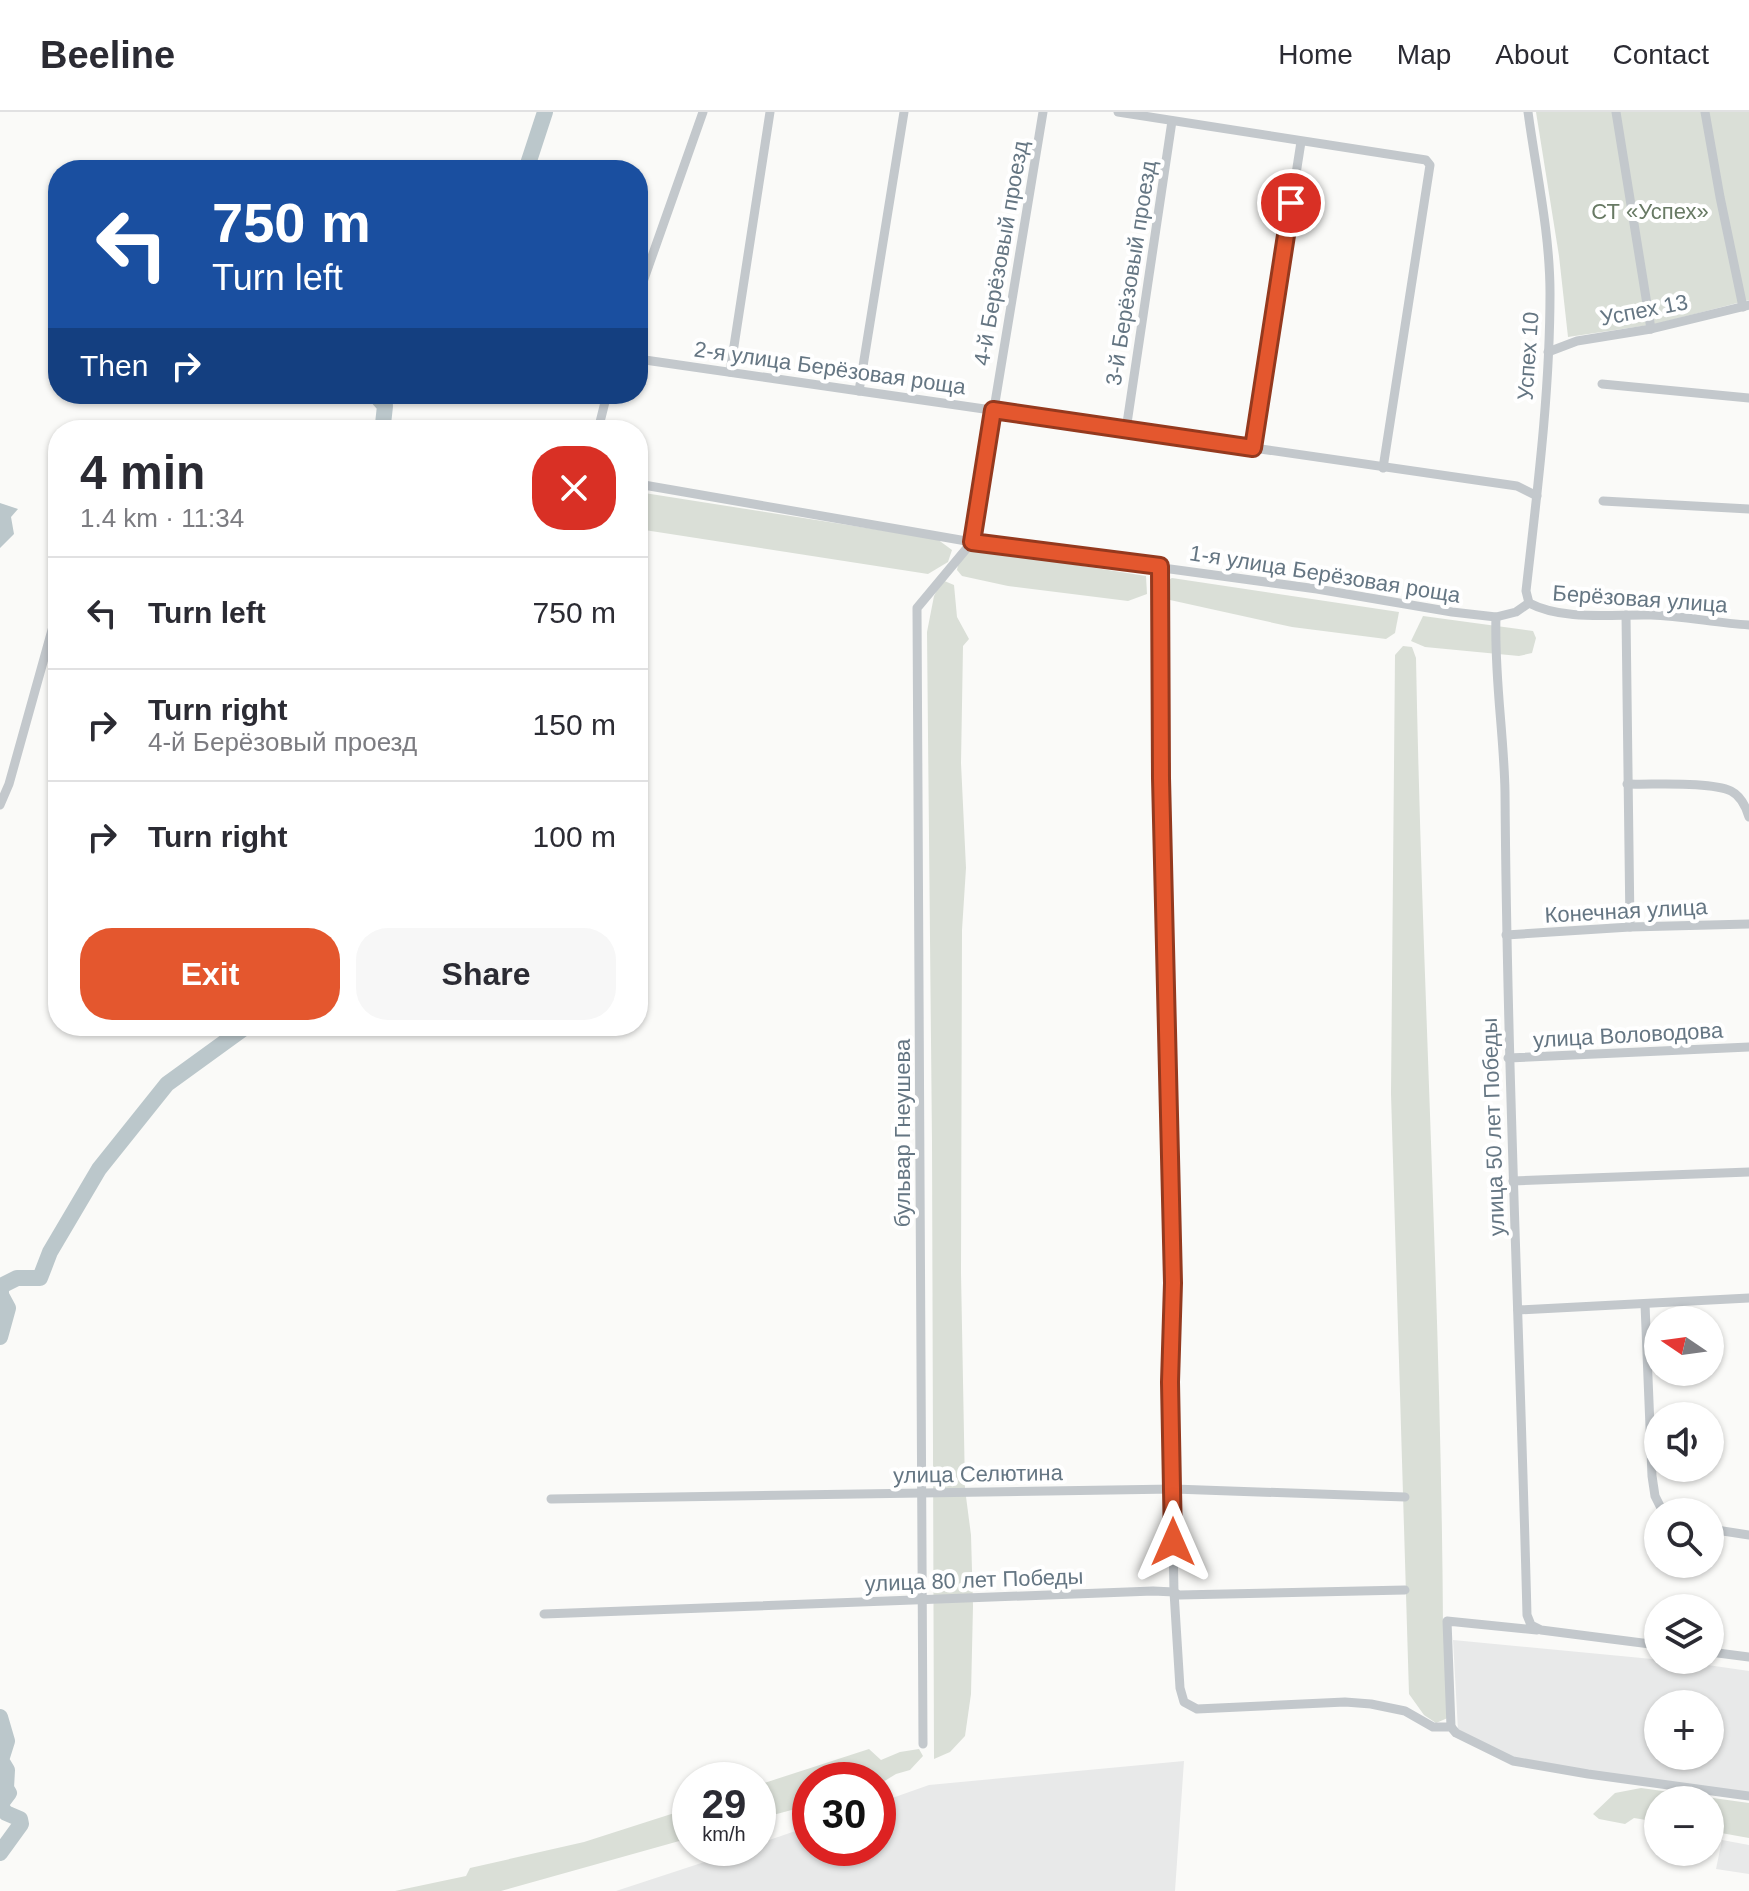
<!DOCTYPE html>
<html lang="en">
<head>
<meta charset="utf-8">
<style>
	:root { --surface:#fff; --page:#f7f7f7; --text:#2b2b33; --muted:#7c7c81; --line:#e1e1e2; --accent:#e4572e }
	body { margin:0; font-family:Helvetica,sans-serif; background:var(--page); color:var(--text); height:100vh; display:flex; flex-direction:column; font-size:30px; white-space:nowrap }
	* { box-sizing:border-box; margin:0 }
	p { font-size:26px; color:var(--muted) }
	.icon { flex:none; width:44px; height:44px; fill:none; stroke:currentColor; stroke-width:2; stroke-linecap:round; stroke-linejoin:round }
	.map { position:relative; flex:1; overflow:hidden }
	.sheet { position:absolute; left:48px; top:308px; width:600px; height:616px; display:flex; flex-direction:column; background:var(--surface); border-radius:32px; box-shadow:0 2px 6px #0004 }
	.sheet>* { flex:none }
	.guide { position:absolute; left:48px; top:48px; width:600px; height:244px; border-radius:32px; box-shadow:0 2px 6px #0004; background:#1a4fa0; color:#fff; overflow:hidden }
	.needle { width:52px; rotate:283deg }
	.controls { position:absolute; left:1644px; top:1194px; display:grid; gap:16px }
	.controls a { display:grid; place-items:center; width:80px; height:80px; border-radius:50%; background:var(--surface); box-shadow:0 2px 6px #0004; font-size:40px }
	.speed { position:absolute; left:672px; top:1650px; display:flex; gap:16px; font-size:40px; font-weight:700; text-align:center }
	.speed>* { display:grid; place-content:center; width:104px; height:104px; border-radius:50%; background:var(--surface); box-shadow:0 2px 6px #0004; line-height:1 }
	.speed small { font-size:20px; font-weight:400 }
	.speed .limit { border:12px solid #d22; background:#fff; color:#111 }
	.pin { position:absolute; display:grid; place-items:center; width:68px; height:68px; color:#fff; margin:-34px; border:4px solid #fff; border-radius:50%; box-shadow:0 2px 8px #0007 }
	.me { position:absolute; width:88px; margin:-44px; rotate:0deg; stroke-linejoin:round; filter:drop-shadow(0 0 6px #0008) }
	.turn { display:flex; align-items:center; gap:28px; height:168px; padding:0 32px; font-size:36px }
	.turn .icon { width:104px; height:104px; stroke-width:2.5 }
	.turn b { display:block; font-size:56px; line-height:68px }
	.then { display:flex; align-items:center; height:76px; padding:0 32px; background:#0003; gap:16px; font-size:30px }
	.round { display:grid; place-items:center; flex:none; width:84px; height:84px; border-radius:32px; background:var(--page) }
	.overview { display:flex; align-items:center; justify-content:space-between; height:136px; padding:0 32px }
	h1 { font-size:48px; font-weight:700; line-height:60px }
	.primary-button { display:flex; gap:16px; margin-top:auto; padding:16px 32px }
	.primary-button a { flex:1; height:92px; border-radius:32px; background:var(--accent); color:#fff; font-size:32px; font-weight:700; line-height:92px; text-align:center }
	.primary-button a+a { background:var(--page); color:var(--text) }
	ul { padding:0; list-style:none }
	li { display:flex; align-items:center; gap:24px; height:112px; padding:0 32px; border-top:2px solid var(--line) }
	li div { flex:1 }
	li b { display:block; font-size:30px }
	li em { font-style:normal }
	header { display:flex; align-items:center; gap:48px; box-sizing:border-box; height:112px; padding:0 40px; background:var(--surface); border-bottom:2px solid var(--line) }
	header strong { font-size:38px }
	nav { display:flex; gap:44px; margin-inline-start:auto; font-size:28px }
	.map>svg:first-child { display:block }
	.built { fill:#e8e9e9; fill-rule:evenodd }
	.green { fill:#dadfd7 }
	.water { fill:#bbc7cb }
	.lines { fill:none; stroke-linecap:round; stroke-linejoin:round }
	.stream { stroke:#bbc7cb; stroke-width:3 }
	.river { stroke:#bbc7cb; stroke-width:16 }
	.minor { stroke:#c3c8cc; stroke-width:9 }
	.route-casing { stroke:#94391e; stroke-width:20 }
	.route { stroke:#e4572e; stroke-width:14 }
	.labels { text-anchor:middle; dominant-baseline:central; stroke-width:8; stroke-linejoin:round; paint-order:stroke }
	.park-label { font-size:22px; fill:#687a64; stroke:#fff }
	.street-label { font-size:22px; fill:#657683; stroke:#fff }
</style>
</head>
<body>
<header>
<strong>Beeline</strong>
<nav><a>Home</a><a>Map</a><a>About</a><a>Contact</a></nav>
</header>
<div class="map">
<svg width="1749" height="1779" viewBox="0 0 1749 1779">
	<rect width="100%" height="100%" fill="#fafaf8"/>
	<g class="built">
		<path d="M1453,1528L1694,1551L1749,1559V1681L1588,1659L1512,1645L1458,1618ZM1658,1592H1710V1644H1658Z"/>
		<polygon points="1184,1649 1175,1779 616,1779 747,1736 758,1736 758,1732 810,1714 810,1736 878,1736 878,1691 929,1673"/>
		<polygon points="1722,1728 1749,1733 1749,1762 1716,1757"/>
	</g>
	<g class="green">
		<polygon points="1536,0 1749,0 1749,188 1656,212 1568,225 1559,144"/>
		<polygon points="638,380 937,427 952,438 948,450 928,462 638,417"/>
		<polygon points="969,436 1146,464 1147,482 1128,489 1008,474 962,464 957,458 959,447"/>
		<polygon points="1172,466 1399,500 1395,521 1386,527 1292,515 1170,488 1165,482 1166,469"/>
		<polygon points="942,468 954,473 957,505 969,527 963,534 961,651 966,756 962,818 961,1161 965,1377 971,1423 973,1494 971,1582 965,1624 950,1640 934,1647 932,1030 927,520 934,484"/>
		<polygon points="1423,504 1533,519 1536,526 1532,541 1519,544 1425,535 1411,529"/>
		<path d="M1403,534L1412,535L1416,546C1422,869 1441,1191 1443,1514L1447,1524L1450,1605L1436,1611L1424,1603L1409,1582L1391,982L1395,543Z"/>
		<polygon points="869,1637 881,1648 900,1640 919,1637 923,1644 910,1658 896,1662 878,1673 878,1668 810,1668 810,1693 758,1707 758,1673"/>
		<polygon points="1641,1676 1749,1691 1749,1726 1710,1719 1710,1688 1658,1688 1658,1710 1634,1706 1625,1712 1599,1707 1593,1702 1615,1681"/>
		<polygon points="690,1696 690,1726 501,1779 395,1779 466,1764 470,1756 584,1730"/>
	</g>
	<polygon class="water" points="0,391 18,397 11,405 14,422 0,436"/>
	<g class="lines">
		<polyline class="stream" points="0,1177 1,1174"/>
		<g class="river">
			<polyline points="526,58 545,0"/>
			<polyline points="378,282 377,285 385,294 383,312 379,318"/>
			<polyline points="0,1225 8,1196 1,1183 1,1174 17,1166 40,1166 50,1140 99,1057 167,972 247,914"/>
			<polyline points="0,1605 7,1629 1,1648 7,1658 6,1676 9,1681 0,1693"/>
			<polyline points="0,1694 6,1701 20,1707 21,1712 0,1741"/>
		</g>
		<g class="minor">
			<polyline points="1118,0 1426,48 1430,53 1383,356"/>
			<path d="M1528,0C1536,59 1550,121 1550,181C1550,281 1537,381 1526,479L1529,491"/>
			<polyline points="1616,0 1651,217"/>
			<polyline points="1705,0 1720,85 1743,195"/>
			<polyline points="638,184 703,0"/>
			<polyline points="1548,240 1577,229 1651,217 1749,193"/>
			<polyline points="638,247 1517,374 1537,384"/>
			<polyline points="730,260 770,0"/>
			<polyline points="1602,272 1749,286"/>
			<polyline points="859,279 904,0"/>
			<polyline points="598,318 607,282"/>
			<polyline points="1126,318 1172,9"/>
			<polyline points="1253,336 1301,30"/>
			<polyline points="638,372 972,430 1317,477 1452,500 1496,505 1516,500 1529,491"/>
			<polyline points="1603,389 1749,397"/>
			<polyline points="1160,454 1161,666 1173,1171 1170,1270 1174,1480 1180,1576 1184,1590 1197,1597 1345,1590 1371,1592 1405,1599 1433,1615 1451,1615 1456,1621 1513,1649 1588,1662 1749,1684"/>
			<path d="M1529,491C1563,509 1613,502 1651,503C1683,504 1716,511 1749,513"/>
			<polyline points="1626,503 1630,815"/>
			<path d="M1496,505C1494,564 1504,622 1505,680C1507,954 1520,1228 1527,1503L1531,1513L1541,1518L1658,1533"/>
			<path d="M1627,672C1653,673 1710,669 1731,679C1741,684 1746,695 1749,705"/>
			<polyline points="0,693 9,672 52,518 58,509"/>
			<polyline points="1506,823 1630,815 1749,812"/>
			<polyline points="1508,946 1749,935"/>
			<polyline points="1513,1069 1749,1060"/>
			<polyline points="1645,1192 1652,1364 1655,1384 1663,1400"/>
			<polyline points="1518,1198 1749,1186"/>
			<polyline points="551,1387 1174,1377 1405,1385"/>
			<polyline points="1710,1417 1749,1423"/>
			<polyline points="544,1502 1153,1479 1174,1480 1179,1483 1405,1478"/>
			<polyline points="1710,1540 1749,1545"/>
			<polyline points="1451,1615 1447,1509 1537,1518"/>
			<polyline points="923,1632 917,496 972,430 1043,0"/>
		</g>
	</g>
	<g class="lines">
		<g class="route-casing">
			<polyline id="route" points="1173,1430 1170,1270 1173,1171 1161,666 1160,454 972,430 993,298 1253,336 1291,91"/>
		</g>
		<use href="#route" class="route"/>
	</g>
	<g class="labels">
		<g class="park-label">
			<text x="1650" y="99">СТ «Успех»</text>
		</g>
		<g class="street-label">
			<text transform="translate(1001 141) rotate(-80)">4-й Берёзовый проезд</text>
			<text transform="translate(1131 161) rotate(-81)">3-й Берёзовый проезд</text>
			<text transform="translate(1644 198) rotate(-11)">Успех 13</text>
			<text transform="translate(1528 244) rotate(-86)">Успех 10</text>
			<text transform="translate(830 256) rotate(8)">2-я улица Берёзовая роща</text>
			<text transform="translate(1325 462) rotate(9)">1-я улица Берёзовая роща</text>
			<text transform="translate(1640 487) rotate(4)">Берёзовая улица</text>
			<text transform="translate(1626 799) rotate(-3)">Конечная улица</text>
			<text transform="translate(1628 923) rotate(-3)">улица Воловодова</text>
			<text transform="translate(1493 1015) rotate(-92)">улица 50 лет Победы</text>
			<text transform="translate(902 1021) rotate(-90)">бульвар Гнеушева</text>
			<text transform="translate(978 1362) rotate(-1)">улица Селютина</text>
			<text transform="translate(974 1468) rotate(-2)">улица 80 лет Победы</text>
		</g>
	</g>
</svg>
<div class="controls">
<a><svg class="needle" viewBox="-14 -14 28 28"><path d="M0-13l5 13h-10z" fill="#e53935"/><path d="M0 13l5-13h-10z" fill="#7c7c81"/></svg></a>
<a><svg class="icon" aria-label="sound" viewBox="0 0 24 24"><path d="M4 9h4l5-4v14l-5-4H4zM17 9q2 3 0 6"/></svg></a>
<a><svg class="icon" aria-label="search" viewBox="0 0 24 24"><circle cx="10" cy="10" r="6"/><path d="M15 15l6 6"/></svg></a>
<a><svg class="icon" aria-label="layers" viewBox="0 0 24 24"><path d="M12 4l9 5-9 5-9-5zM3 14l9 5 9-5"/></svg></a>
<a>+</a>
<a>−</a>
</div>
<div class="speed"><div>29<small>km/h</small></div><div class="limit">30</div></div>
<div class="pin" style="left:1291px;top:91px;background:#d93025"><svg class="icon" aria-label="arrive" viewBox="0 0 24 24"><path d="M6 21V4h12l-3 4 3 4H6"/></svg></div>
<svg class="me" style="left:1173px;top:1430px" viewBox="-20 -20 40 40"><path d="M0-17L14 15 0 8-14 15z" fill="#e4572e" stroke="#fff" stroke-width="4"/></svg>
<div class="guide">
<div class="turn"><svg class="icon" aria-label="left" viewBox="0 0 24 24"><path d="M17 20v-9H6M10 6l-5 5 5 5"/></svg><div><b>750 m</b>Turn left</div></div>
<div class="then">Then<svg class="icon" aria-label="right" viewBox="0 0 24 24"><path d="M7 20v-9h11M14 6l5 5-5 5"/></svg></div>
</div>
<section class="sheet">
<div class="overview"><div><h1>4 min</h1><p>1.4 km · 11:34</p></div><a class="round" style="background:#d93025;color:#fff"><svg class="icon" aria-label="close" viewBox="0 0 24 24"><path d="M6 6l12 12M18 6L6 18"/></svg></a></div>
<ul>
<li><svg class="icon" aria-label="left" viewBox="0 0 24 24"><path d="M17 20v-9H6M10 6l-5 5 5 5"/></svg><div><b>Turn left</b></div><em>750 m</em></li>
<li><svg class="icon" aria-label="right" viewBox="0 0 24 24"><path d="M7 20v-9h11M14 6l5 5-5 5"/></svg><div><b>Turn right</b><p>4-й Берёзовый проезд</p></div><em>150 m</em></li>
<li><svg class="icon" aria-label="right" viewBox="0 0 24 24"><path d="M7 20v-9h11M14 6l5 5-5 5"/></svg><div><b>Turn right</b></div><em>100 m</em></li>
</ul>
<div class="primary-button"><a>Exit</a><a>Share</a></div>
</section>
</div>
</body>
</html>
